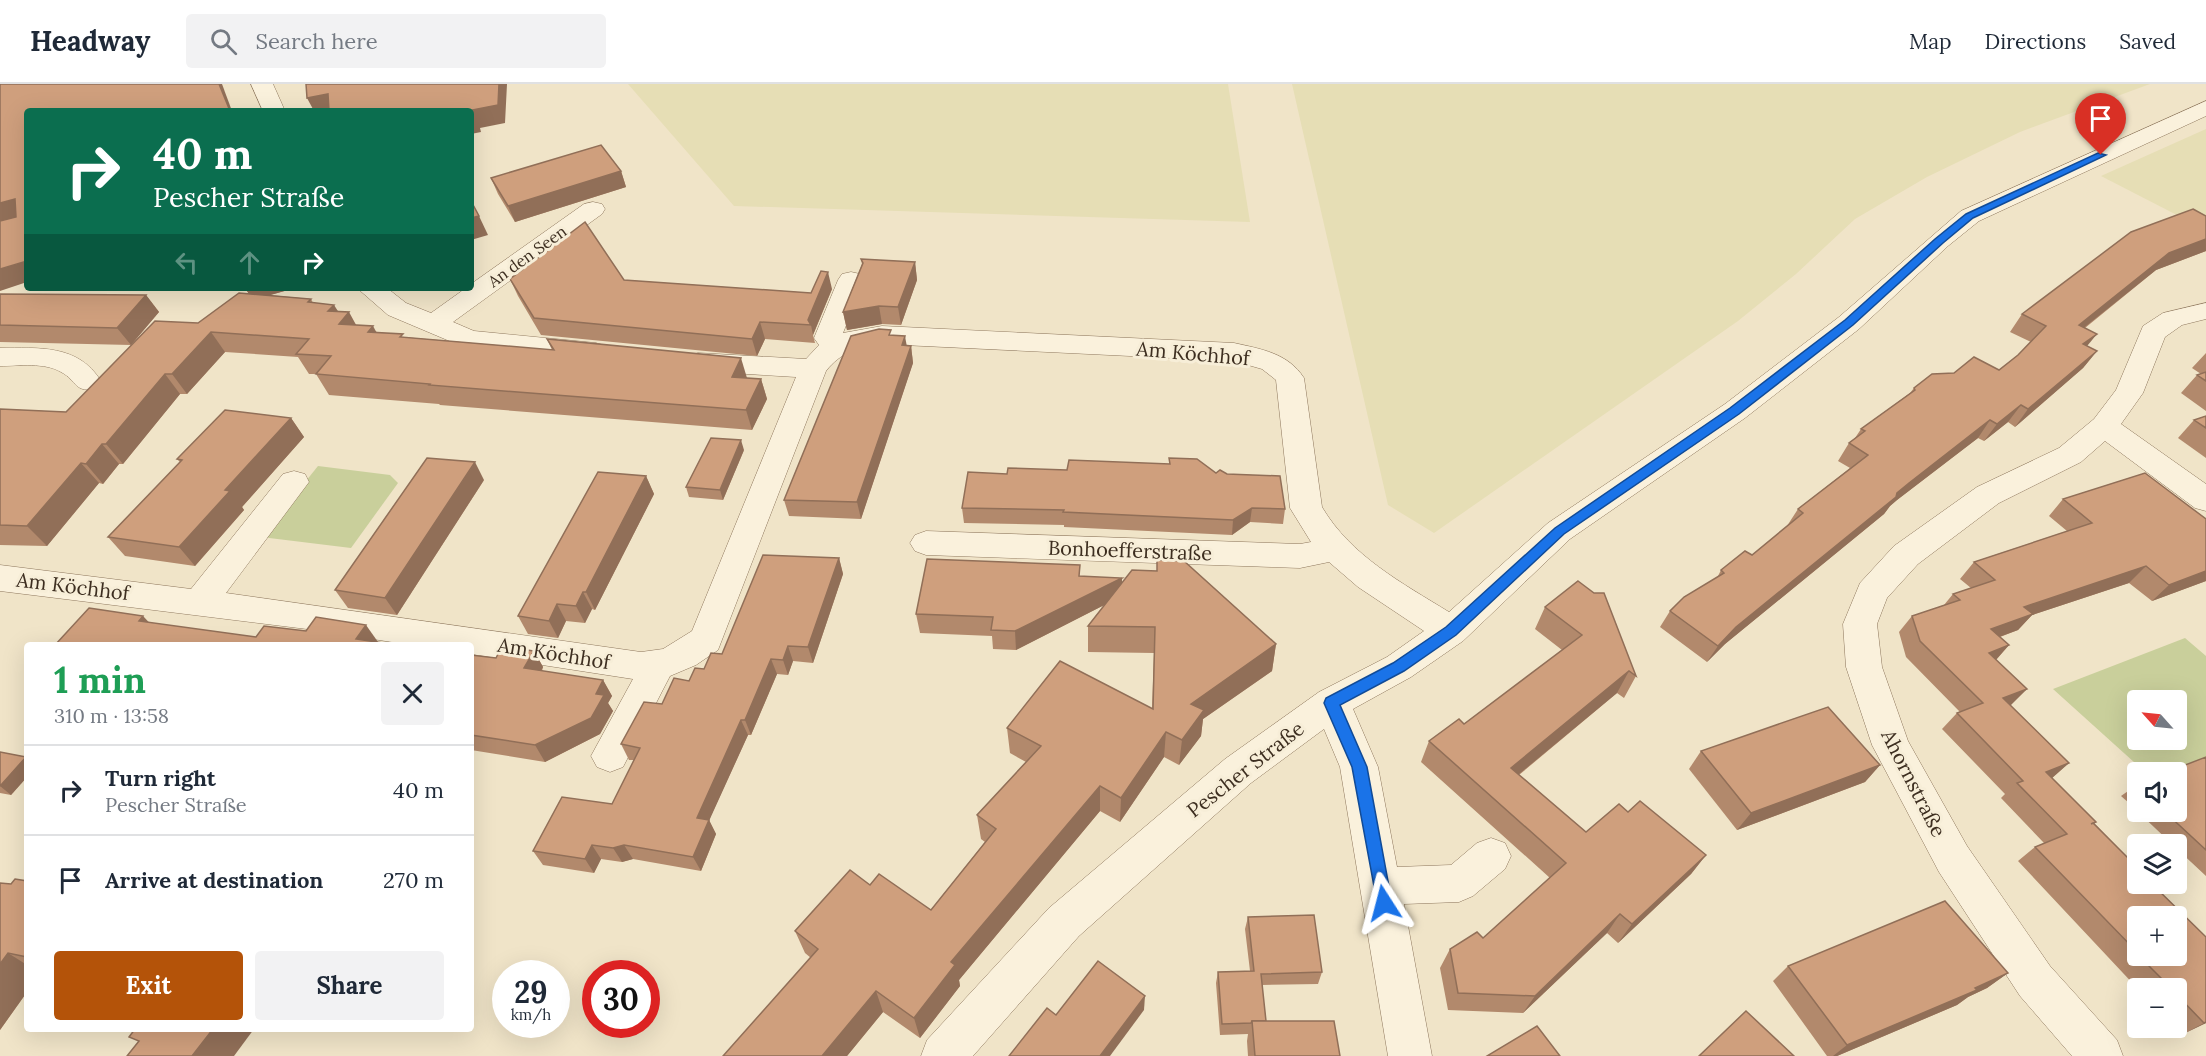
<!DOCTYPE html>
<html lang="en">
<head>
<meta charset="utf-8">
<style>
	:root { --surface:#fff; --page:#f2f2f3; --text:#1f2937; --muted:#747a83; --line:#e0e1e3; --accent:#b45309 }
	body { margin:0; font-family:Lora,serif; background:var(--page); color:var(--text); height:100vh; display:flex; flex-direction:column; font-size:22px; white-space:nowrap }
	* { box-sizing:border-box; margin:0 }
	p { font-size:20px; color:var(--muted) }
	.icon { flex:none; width:33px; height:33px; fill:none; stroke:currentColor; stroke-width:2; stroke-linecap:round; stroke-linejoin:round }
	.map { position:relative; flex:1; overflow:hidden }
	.details { position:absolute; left:24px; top:558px; width:450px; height:390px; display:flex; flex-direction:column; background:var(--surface); border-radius:6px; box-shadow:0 6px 24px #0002 }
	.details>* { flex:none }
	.banner { position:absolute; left:24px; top:24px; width:450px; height:183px; border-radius:6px; box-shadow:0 6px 24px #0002; background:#0b6e4f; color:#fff; overflow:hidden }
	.needle { width:39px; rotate:297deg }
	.controls { position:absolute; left:2127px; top:606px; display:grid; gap:12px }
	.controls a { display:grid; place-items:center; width:60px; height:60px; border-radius:6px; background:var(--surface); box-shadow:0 6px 24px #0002; font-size:30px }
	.speed { position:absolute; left:492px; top:876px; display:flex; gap:12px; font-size:30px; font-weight:700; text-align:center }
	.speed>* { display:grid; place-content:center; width:78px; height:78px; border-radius:50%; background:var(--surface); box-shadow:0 6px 24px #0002; line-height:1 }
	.speed small { font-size:15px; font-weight:400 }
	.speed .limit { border:9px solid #d22; background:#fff; color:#111 }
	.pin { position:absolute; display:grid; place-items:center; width:51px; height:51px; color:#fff; margin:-62px -26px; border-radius:50% 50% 50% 0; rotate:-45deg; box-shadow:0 0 6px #0007 }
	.pin .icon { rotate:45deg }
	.me { position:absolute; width:66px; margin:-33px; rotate:351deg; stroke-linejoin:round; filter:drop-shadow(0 0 4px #0008) }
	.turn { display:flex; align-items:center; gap:21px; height:126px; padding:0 30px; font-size:27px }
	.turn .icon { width:78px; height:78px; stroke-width:2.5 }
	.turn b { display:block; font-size:42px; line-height:51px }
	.lanes { display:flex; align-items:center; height:57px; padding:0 30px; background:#0003; justify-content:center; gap:30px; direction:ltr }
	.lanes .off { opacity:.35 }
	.round { display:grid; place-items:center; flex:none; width:63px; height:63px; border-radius:6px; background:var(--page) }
	.headline { display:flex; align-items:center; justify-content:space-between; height:102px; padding:0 30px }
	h1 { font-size:36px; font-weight:800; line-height:45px; color:#1e9e55 }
	.cta { display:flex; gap:12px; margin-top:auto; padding:12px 30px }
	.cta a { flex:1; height:69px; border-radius:6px; background:var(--accent); color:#fff; font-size:24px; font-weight:800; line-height:69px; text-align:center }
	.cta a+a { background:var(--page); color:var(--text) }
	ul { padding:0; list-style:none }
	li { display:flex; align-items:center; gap:18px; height:90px; padding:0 30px; border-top:2px solid var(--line) }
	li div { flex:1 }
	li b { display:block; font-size:22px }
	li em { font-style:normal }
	header { display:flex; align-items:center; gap:36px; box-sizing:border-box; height:84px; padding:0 30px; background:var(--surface); border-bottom:2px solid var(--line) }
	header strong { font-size:28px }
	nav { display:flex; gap:33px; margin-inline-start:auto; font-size:21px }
	.search { width:420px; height:54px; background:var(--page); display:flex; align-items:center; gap:15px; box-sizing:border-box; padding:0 21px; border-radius:6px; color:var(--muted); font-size:22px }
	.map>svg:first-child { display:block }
	.farmland { fill:#e6deb5 }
	.green { fill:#c9cf9b; fill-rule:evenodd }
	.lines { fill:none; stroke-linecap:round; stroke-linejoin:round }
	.minor-casing { stroke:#8d765c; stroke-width:1 }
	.minor { fill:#faf1dc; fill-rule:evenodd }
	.wall { fill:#b2896c; fill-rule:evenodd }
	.shaded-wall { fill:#916f58 }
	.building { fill:#cf9f7d; stroke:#916f58; stroke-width:1.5 }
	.route { fill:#1a73e8; stroke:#114b97; stroke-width:1.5 }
	.labels { text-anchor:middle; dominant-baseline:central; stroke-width:6; stroke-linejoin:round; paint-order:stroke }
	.far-street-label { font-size:16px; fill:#3d2e20; stroke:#f7eed8 }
	.street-label { font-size:20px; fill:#3d2e20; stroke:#f7eed8 }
</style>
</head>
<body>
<header>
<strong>Headway</strong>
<div class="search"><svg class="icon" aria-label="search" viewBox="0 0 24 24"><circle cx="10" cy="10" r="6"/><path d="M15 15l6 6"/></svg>Search here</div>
<nav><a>Map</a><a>Directions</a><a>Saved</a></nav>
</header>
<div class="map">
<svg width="2206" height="972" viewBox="0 0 2206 972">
	<rect width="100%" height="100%" fill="#f0e4c8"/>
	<g class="farmland">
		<polygon points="628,0 1228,0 1250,138 734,122"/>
		<polygon points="1292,0 2150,0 2020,48 1927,93 1855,135 1796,190 1738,237 1434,449 1388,421"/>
		<polygon points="2206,45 2206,146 2101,92"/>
	</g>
	<g class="green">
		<polygon points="318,382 390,391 398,399 351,464 261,453"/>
		<path d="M2185,554L2206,572V675L2174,688H2145L2053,605ZM2138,616H2176V656H2138Z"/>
	</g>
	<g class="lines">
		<g class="minor-casing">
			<g id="minor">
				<polygon points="251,0 273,0 285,27 263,27"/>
				<path d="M2206,17V32L1979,137L1948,162L1859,245L1745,334L1570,455L1463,557L1411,593L1353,625L1378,683L1397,783L1451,781L1477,759L1491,754L1505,759L1511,772L1505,785L1473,812L1459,818L1404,820L1432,972H1388L1340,683L1324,645L1251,699L1079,852L973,972H921L927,956L1049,824L1225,675L1319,608L1387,573L1424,547L1358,503L1329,478L1300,484L926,471L915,467L910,459L915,451L926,447L1300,460L1311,458L1290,424L1276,296L1262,285L1234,277L882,260C858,263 841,268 826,287L718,566L696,581L670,592L623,683L610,688L597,683L591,672L633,595L471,570V561H411L315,546L0,507V481L191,505L283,390L294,387L305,390L309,398L226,509L641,568L663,565L692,547L796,293L698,287L688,284L684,278L688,272L698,269L806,275L819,261L814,254L838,196L842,190L851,188L860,190L864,196L843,249L882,242L1234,259C1261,265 1288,269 1304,294L1322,423C1351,472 1402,499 1449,528L1548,439L1725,320L1839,233L1961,127Z"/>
				<polygon points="593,118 602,120 605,125 602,130 453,238 474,247 596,259 606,262 610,268 606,274 596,277 459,261 388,231 357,204 387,204 406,219 431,229 466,204 471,204 471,200 584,120"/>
				<polygon points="2206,219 2206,235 2182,241 2165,253 2143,309 2121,340 2206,400 2206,427 2195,424 2105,357 2081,378 1999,419 1918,480 1887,514 1877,540 1882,583 1908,657 1967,762 2050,882 2117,956 2123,972 2072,972 2020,912 1939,788 1872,661 1846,583 1843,540 1860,499 1894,462 1977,403 2059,364 2094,335 2116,306 2143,242 2163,229"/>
				<path d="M0,264C39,264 78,260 101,297L97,304C74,310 78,297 61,288C44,278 19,282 0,282Z"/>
			</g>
		</g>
		<use href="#minor" class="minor"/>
	</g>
	<g class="wall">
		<polygon points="621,87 626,103 515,138 498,110 491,94"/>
		<polygon points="2206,132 2206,167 2156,186 2085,244 2087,262 2097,267 2083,284 2015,343 2008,338 1984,357 1978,354 1897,416 1890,422 1884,430 1725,560 1707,578 1660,543 1670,527 1717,494 1721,486 1752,471 1787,442 1798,425 1850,384 1838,377 1849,359 1855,354 1861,345 1910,309 1914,304 1999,286 2018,271 2031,258 2010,248 2022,230"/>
		<polygon points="861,175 915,178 917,196 901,241 882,240 847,246 843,228 862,180"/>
		<polygon points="510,195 624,196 811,209 832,205 813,251 815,259 765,255 757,272 541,251 518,212"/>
		<polygon points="245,204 295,204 270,211 311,215 313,219 338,227 356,241 377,248 404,253 552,266 547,255 747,294 761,295 767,315 752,346 440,321 439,320 329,311 316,290 309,290 298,273 225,268 187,310 180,310 123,380 119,380 103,400 99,399 47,462 0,461 0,325 66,328 198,239 249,210"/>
		<polygon points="0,210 146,211 159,228 131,261 0,258"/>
		<polygon points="907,262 911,262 913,279 861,435 789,432 784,416"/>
		<polygon points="2206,269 2206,327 2181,309 2197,291 2201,290 2192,284"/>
		<polygon points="2206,332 2206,374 2178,354 2194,336"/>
		<polygon points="291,334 304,353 242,423 244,426 195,482 125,472 108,453 180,378 177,375"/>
		<polygon points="744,366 723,416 689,413 686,403"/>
		<polygon points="1067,386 1216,389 1227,390 1285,425 1283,440 1250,438 1232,451 1064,443 1064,441 964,439 962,424 1007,390"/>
		<path d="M2145,389L2206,435V498V497L2152,517L2129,499L2032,531L2018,546L2000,553L2009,561L1996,576L2027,605L2010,621L2069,679L2052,694L2096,738L2094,739L2138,784V800H2152L2206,853V939L2181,951L2174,944H2176V904L2138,905L2018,777L2035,763L2044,759L2001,714L2005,710L1942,645L1957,629L1960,628L1906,573L1899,548L1912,532L1944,521L1953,510L1971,504L1960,495L1974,478L2067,447L2049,432L2063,415ZM2138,832H2176V872H2138Z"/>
		<polygon points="646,392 654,410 595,526 592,525 585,539 566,537 558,554 528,550 518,532"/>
		<polygon points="484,396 397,531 348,524 335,506"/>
		<polygon points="839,474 843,490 813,579 793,577 788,591 777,590 751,651 748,651 709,736 716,750 701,787 633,775 622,778 601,775 594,789 543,781 533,767 612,720 634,676 629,676 621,660 662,620 689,597 704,585"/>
		<polygon points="1157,476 1276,560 1272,587 1203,635 1201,652 1179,681 1164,673 1120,738 1100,727 959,896 960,902 920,954 883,928 847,972 723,972 811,874 805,869 795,847 870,801 931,826 985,758 981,755 977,731 1026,678 1010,669 1007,644 1152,625 1154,569 1088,568 1088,542 1104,521 1016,566 993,565 992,552 920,549 916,530 1080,492 1122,499 1157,487"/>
		<polygon points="1545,523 1636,592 1624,614 1617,609 1519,691 1586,748 1628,728 1706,771 1691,790 1618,859 1607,849 1523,929 1448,926 1440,884 1450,865 1483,854 1550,794 1421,678 1429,657 1464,640 1562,566 1535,545"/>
		<polygon points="534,567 543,583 542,587 603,596 612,612 608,619 613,627 600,650 545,678 471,666 471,571 496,574"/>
		<polygon points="1701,667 1880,681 1865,698 1737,746 1689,685"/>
		<polygon points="0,668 27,675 27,693 11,711 0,709"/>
		<polygon points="2206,673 2206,792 2176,764 2176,760 2172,760 2138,728 2176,728"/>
		<polygon points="2138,700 2138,727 2121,712"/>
		<polygon points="27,797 27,908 0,946 11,800"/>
		<polygon points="1248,833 1322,888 1318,900 1262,901 1266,937 1340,972 1248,972 1247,957 1248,950 1220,951 1216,899 1218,888 1250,887 1245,845"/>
		<polygon points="1788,882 2008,889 1987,904 1968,913 1957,921 1837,972 1827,972 1773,897"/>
	</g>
	<g class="shaded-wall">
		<polygon points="219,0 222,0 232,27 230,27"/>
		<polygon points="499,0 507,0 505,39 480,44 481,48 471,50 471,31 472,26"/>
		<polygon points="328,10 337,27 314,27 307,14"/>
		<polygon points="621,87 626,103 515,138 508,122"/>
		<polygon points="15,115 27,130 0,140 0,119"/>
		<polygon points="479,132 488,151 471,156 471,134"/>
		<polygon points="2206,155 2206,167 2156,186 2066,258 2079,241 2169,169"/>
		<polygon points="27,177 27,198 0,207 0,185"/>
		<polygon points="915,178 917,196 901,241 898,223"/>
		<polygon points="828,188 832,205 813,251 811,241 808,236"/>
		<polygon points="245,204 295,204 253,216"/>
		<polygon points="146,211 159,228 131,261 117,244"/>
		<polygon points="334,221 343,235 349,228 360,248 342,245 328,227"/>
		<polygon points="879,222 882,240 847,246 843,228"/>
		<polygon points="760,238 765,255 757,272 752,255"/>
		<polygon points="373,242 384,262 368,248"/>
		<polygon points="211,248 225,268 187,310 172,290"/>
		<polygon points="2097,250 2083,267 2083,260"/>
		<polygon points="905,252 908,269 902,261"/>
		<polygon points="911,262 913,279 861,435 857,418"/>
		<polygon points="2097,267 2083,284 2015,343 2028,325"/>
		<polygon points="741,274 747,294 732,293"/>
		<polygon points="165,290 180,310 123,380 106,360"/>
		<polygon points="761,295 767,315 752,346 746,326"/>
		<polygon points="2021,321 2008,338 1984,357 1997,340"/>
		<polygon points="291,334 304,353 242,423 244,426 195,482 179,463 225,406"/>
		<polygon points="1990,336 1978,354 1897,416 1890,422 1884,430 1725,560 1707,578 1718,562 1736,543 1909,399"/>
		<polygon points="741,356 744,366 723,416 720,406"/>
		<polygon points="102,360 119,380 103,400 86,380"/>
		<polygon points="475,378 484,396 397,531 385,514"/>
		<polygon points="81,379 99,399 47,462 27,442"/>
		<polygon points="646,392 654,410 595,526 586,508"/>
		<polygon points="1252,424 1250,438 1232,451 1233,436"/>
		<polygon points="839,474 843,490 813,579 808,563"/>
		<polygon points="2146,482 2129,499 2032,531 2018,546 1977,561 1991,545 2024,523"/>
		<polygon points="2206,487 2206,497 2152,517 2169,501"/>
		<polygon points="1122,494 1122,512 1016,566 1015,547"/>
		<polygon points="583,508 592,525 585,539 576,522"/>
		<polygon points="557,520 566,537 558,554 549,537"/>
		<polygon points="143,532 159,549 139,537"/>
		<polygon points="366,541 378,558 377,561 356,555"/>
		<polygon points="1276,560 1272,587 1203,635 1201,652 1179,681 1182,656 1191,620"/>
		<polygon points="2009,561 1994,578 1989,569"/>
		<polygon points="788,562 793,577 788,591 783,576"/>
		<polygon points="534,567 543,583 534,601 524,584"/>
		<polygon points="771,575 777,590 751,651 745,636"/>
		<polygon points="1629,587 1617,609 1501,705 1511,684"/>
		<polygon points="603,596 612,612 608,619 613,627 600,650 545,678 535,661 596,610"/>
		<polygon points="2027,605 2011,621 1987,629 2003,614"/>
		<polygon points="741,636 748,651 704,748 697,734"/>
		<polygon points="1166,648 1164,673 1120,738 1121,714"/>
		<polygon points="26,673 27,675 27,693 11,711 0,702"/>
		<polygon points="2069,679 2052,694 2046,688"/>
		<polygon points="1880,681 1865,698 1737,746 1751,729"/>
		<polygon points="1100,702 1100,727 959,896 960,902 920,954 914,934 951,878"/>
		<polygon points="709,736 716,750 701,787 693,773"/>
		<polygon points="592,761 601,775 594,789 585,775"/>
		<polygon points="624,761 633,775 622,778 613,764"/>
		<polygon points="1706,771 1691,790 1618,859 1632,840"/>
		<polygon points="1620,830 1607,849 1523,929 1535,912"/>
		<polygon points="8,869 27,881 27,908 0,946 0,880"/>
		<polygon points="2008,889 1987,904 1968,913 1957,921 1837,972 1833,972 1847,961"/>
		<polygon points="876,907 883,928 847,972 822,972"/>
		<polygon points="1145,912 1144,926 1110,972 1100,972"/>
		<polygon points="2206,938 2206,939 2181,951"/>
		<polygon points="213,945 254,945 234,972 192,972"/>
	</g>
	<g class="building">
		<polygon points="0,0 219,0 230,27 27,27 27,177 0,185 0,137 16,133 15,115 0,119"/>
		<polygon points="306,0 499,0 498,21 472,26 473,30 471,31 471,27 329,27 328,10 307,14"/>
		<polygon points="601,61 621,87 508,122 491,94"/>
		<polygon points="471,117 479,132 471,134"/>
		<polygon points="2193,125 2206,132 2206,155 2169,169 2079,241 2097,250 2083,260 2097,267 2028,325 2021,321 1997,340 1990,336 1909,399 1897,409 1896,413 1736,543 1718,562 1670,527 1684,513 1724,489 1721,486 1745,467 1752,471 1803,429 1798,425 1868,371 1849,359 1865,347 1861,345 1915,306 1914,304 1932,290 1954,289 1974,273 1999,286 2018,271 2046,242 2022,230 2131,148"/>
		<polygon points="585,138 624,196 811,209 821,187 828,188 808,236 811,241 760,238 752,255 534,234 510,195"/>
		<polygon points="861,175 915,178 898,223 879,222 843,228 863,179"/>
		<polygon points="239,209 311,215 308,218 334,221 328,227 349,228 339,240 373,242 368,248 403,250 400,253 554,266 547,255 741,274 732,293 761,295 746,326 429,301 430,300 316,290 331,272 296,270 309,255 211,248 172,290 165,290 106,360 102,360 86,380 81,379 27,442 0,441 0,325 66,328 155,237 198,239"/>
		<polygon points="0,210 146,211 117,244 0,241"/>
		<polygon points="879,245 891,246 889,251 905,252 902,261 911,262 857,418 784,416 851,252"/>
		<polygon points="2206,288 2206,297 2197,291"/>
		<polygon points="225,326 291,334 225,406 230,407 179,463 108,453 182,376 177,375"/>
		<polygon points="2206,332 2206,344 2194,336"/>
		<polygon points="711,354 741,356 720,406 686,403"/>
		<polygon points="427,374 475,378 385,514 335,506"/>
		<polygon points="1169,374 1197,375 1216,389 1220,386 1227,390 1280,392 1285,425 1252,424 1233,436 1063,428 1064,426 962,424 968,388 1007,390 1008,384 1067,386 1069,376 1170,380"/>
		<polygon points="598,388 646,392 586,508 583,508 576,522 557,520 549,537 518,532"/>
		<polygon points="2145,389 2206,435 2206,487 2169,501 2146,482 2024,523 2033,530 1991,545 2009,561 1989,569 2027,605 2003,614 2069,679 2046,688 2096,738 2091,740 2093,739 2138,784 2138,800 2152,800 2206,853 2206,938 2204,939 2176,910 2176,904 2171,904 2139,872 2176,872 2176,832 2138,832 2138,869 2035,763 2067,750 2017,699 2023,697 1957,629 1983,619 1920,557 1912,532 1960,516 1953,510 1995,496 1974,478 2092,439 2063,415"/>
		<polygon points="763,471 839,474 808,563 788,562 783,576 771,575 745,636 741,636 697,734 709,736 693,773 624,761 613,764 592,761 585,775 533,767 562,713 612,720 640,664 621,660 644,618 662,620 674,594 689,597 695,584 704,585 711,569 722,570"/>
		<polygon points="927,475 1080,481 1079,492 1122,494 1015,547 991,546 993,533 916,530"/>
		<polygon points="1157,476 1184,477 1276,560 1191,620 1204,626 1182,656 1166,648 1121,714 1100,702 951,878 955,881 914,934 876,907 822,972 723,972 818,865 795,847 850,786 870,801 879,790 931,826 996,745 977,731 1041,662 1007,644 1060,577 1153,625 1155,543 1088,542 1132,486 1157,487"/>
		<polygon points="1578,497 1594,509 1604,509 1636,592 1629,587 1511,684 1586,748 1619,720 1628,728 1640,717 1706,771 1632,840 1620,830 1535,912 1458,909 1450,865 1477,848 1483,854 1566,779 1429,657 1459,635 1464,640 1582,551 1545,523"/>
		<polygon points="89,524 143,532 139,537 256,553 264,542 306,547 316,533 366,541 356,555 396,561 55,561"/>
		<polygon points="502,562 534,567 524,584 603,596 596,610 604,611 591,634 535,661 471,651 471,571 496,574"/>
		<polygon points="1828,623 1880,681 1751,729 1701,667"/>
		<polygon points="0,668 26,673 0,702"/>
		<polygon points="2206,673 2206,766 2165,728 2176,728 2176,688 2167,688"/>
		<polygon points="15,795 27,797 27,873 8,869 0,880 0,799 11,800"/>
		<polygon points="1945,817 2008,889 1975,904 1977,906 1847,961 1788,882"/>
		<polygon points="1314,831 1322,888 1261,890 1266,937 1252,937 1251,939 1222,940 1218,888 1254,887 1248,833"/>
		<polygon points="1098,877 1145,912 1100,972 1009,972 1047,924 1056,931"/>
		<polygon points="1746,927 1794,972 1699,972"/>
		<polygon points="1252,937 1334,937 1340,972 1255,972"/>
		<polygon points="1537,942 1560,972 1487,972"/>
		<polygon points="135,945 213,945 192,972 127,972 139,957 129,953"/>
	</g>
	<polygon class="route" points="2098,69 2106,71 1973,134 1943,159 1853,241 1739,330 1564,450 1456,551 1404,587 1340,621 1367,683 1392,819 1390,824 1384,826 1378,824 1352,683 1324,619 1326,614 1393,579 1446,543 1555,444 1730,324 1845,236 1935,155 1966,130"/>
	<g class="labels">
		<g class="far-street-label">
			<text transform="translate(527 172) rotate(-36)">An den Seen</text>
		</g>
		<g class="street-label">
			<text transform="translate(1193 269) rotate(5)">Am Köchhof</text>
			<text transform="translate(1130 466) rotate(2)">Bonhoefferstraße</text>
			<text transform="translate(73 502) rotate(7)">Am Köchhof</text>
			<text transform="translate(554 569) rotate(9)">Am Köchhof</text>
			<text transform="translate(1245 685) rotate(-38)">Pescher Straße</text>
			<text transform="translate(1914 699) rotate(63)">Ahornstraße</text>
		</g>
	</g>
</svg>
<div class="controls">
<a><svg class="needle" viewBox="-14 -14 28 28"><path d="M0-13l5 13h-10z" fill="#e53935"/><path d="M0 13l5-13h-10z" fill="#747a83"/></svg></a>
<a><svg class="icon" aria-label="sound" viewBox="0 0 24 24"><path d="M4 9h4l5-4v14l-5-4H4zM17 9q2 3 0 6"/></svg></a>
<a><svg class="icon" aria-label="layers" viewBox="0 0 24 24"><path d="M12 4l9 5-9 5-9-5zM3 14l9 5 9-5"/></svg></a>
<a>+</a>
<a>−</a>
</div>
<div class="speed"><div>29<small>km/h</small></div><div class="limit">30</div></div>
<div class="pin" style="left:2101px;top:71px;background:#d93025"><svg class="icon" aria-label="arrive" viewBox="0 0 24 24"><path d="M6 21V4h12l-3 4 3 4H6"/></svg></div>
<svg class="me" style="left:1384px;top:819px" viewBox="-20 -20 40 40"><path d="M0-17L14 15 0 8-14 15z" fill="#1a73e8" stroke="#fff" stroke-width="4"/></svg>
<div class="banner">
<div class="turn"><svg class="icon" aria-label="right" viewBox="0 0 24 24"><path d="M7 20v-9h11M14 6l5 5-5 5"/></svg><div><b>40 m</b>Pescher Straße</div></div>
<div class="lanes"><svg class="icon off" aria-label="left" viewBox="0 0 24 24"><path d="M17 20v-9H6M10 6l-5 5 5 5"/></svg><svg class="icon off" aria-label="ahead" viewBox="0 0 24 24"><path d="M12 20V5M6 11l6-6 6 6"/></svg><svg class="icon" aria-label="right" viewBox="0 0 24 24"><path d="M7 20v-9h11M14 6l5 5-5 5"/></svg></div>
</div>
<section class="details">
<div class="headline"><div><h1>1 min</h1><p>310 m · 13:58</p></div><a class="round"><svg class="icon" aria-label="close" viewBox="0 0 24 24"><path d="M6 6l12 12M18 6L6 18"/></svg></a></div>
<ul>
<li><svg class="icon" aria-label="right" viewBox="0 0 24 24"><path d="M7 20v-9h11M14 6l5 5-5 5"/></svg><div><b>Turn right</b><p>Pescher Straße</p></div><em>40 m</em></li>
<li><svg class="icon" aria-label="arrive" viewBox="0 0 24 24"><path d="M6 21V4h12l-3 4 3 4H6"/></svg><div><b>Arrive at destination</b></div><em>270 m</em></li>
</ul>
<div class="cta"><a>Exit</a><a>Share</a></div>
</section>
</div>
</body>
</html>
